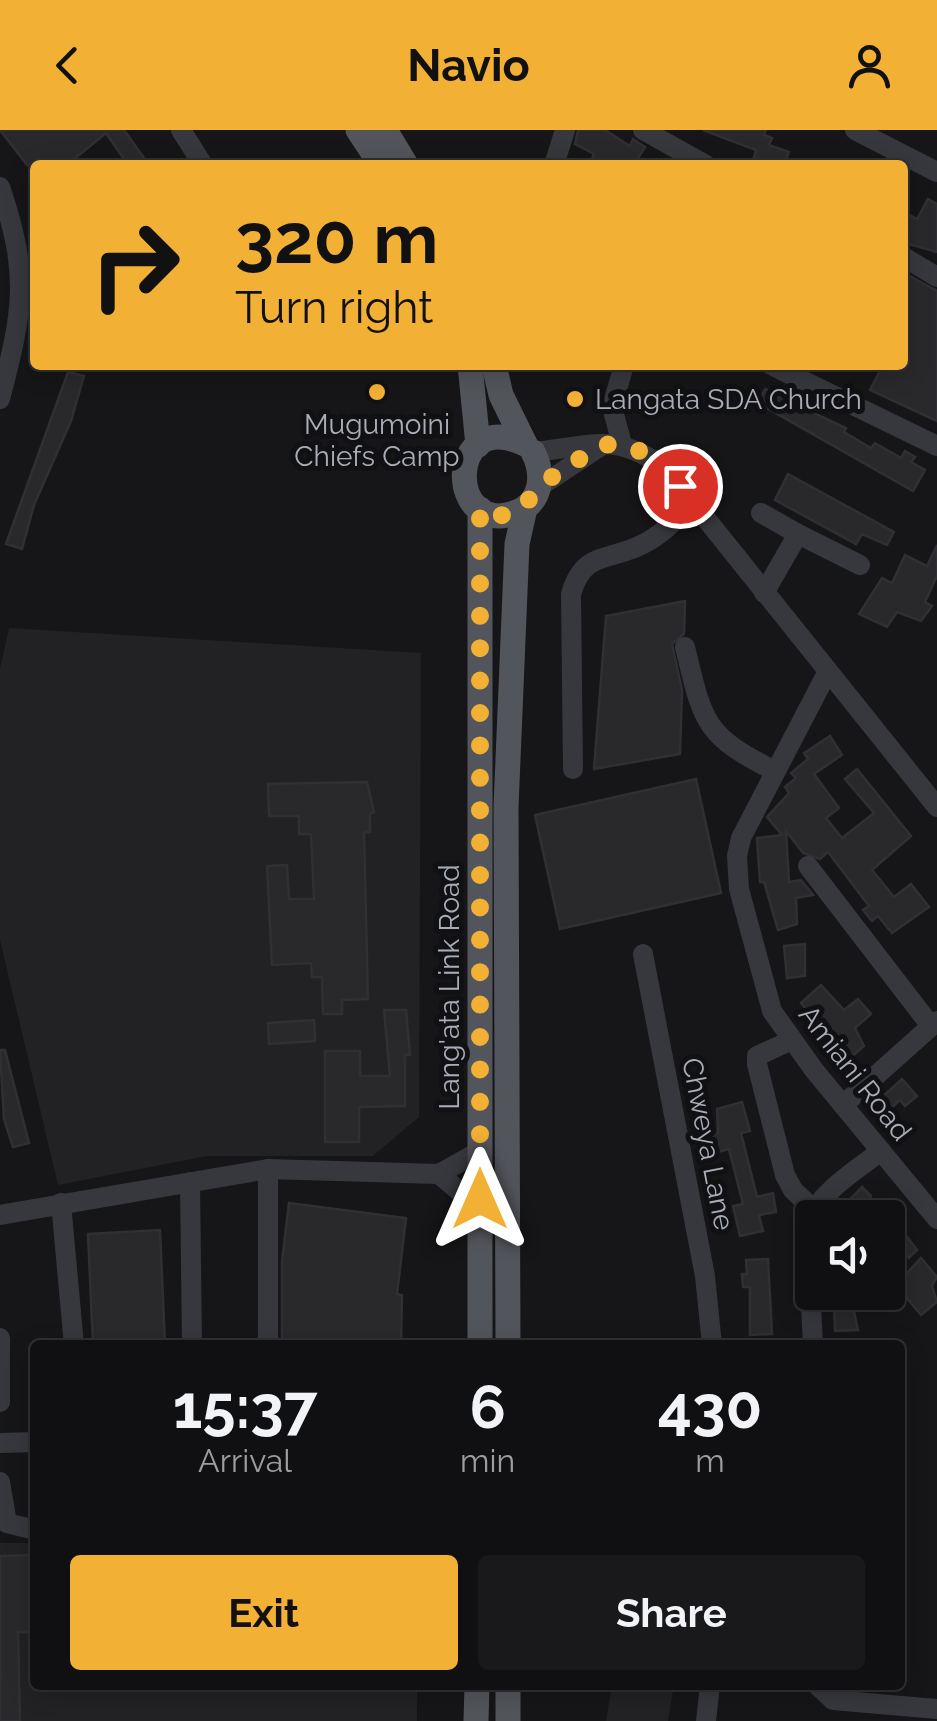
<!DOCTYPE html>
<html lang="en">
<head>
<meta charset="utf-8">
<style>
	:root { --surface:#101012; --page:#19191b; --text:#f1f3f6; --muted:#9c9d9f; --line:#303032; --accent:#f2b134 }
	body { margin:0; font-family:Raleway,sans-serif; background:var(--page); color:var(--text); height:100vh; display:flex; flex-direction:column; font-size:38px; white-space:nowrap }
	* { box-sizing:border-box; margin:0 }
	p { font-size:32px; color:var(--muted) }
	.icon { flex:none; width:55px; height:55px; fill:none; stroke:currentColor; stroke-width:2; stroke-linecap:round; stroke-linejoin:round }
	.map { position:relative; flex:1; overflow:hidden }
	.drawer { position:absolute; left:30px; top:1210px; width:875px; height:350px; display:flex; flex-direction:column; background:var(--surface); border-radius:10px; box-shadow:0 5px 25px #0003,0 0 0 2px var(--line) }
	.drawer>* { flex:none }
	.top-card { position:absolute; left:30px; top:30px; width:878px; height:210px; border-radius:10px; box-shadow:0 5px 25px #0003,0 0 0 2px var(--line); background:#f2b134; color:#111; overflow:hidden }
	.buttons { position:absolute; left:795px; top:1070px; display:grid; gap:20px }
	.buttons a { display:grid; place-items:center; width:110px; height:110px; border-radius:10px; background:var(--surface); box-shadow:0 5px 25px #0003,0 0 0 2px var(--line); font-size:50px }
	.pin { position:absolute; display:grid; place-items:center; width:85px; height:85px; color:#fff; margin:-42px; border:5px solid #fff; border-radius:50%; box-shadow:0 2px 10px #0007 }
	.me { position:absolute; width:110px; margin:-55px; rotate:0deg; stroke-linejoin:round; filter:drop-shadow(0 0 8px #0008) }
	.turn { display:flex; align-items:center; gap:35px; height:210px; padding:0 40px; font-size:45px }
	.turn .icon { width:130px; height:130px; stroke-width:2.5 }
	.turn b { display:block; font-size:70px; line-height:85px }
	.eta { display:flex; justify-content:space-evenly; align-items:center; height:170px; text-align:center }
	.eta b { font-size:60px; font-weight:700; line-height:70px }
	.cta { display:flex; gap:20px; margin-top:auto; padding:20px 40px }
	.cta a { flex:1; height:115px; border-radius:10px; background:var(--accent); color:#111; font-size:40px; font-weight:700; line-height:115px; text-align:center }
	.cta a+a { background:var(--page); color:var(--text) }
	header { display:flex; justify-content:space-between; align-items:center; height:130px; padding:0 40px; background:var(--accent); color:#111; font-size:45px; font-weight:700 }
	.map>svg:first-child { display:block }
	.built { fill:#222225 }
	.building { fill:#29292c; stroke:#303034; stroke-width:2.5 }
	.lines { fill:none; stroke-linecap:round; stroke-linejoin:round }
	.minor { stroke:#37383d; stroke-width:20 }
	.major { stroke:#53555c; stroke-width:25 }
	.route { stroke:#f2b134; stroke-width:18; stroke-dasharray:0 32.4 }
	.poi-dot { fill:#f2b134; stroke:#111113; stroke-width:4 }
	.labels { text-anchor:middle; dominant-baseline:central; stroke-width:10; stroke-linejoin:round; paint-order:stroke }
	.poi-label { font-size:28px; fill:#a8adb8; stroke:#111113; text-anchor:start }
	.street-label { font-size:28px; fill:#a8adb8; stroke:#111113 }
</style>
</head>
<body>
<header><svg class="icon" aria-label="back" viewBox="0 0 24 24"><path d="M15 5l-7 7 7 7"/></svg>Navio<svg class="icon" aria-label="person" viewBox="0 0 24 24"><circle cx="12" cy="8" r="4"/><path d="M4 21q1-7 8-7t8 7"/></svg></header>
<div class="map">
<svg width="937" height="1591" viewBox="0 0 937 1591">
	<rect width="100%" height="100%" fill="#161618"/>
	<g class="built">
		<polygon points="9,498 421,523 419,987 373,1026 207,1026 58,1055 0,810 0,539"/>
		<polygon points="0,1413 35,1413 35,1555 417,1555 417,1591 0,1591"/>
		<polygon points="612,1555 674,1555 668,1591 606,1591"/>
	</g>
	<g class="building">
		<polygon points="0,0 124,0 149,35 128,35 106,3 67,35 27,35"/>
		<polygon points="578,0 605,0 630,16 633,9 645,17 634,35 589,35 594,24 575,14"/>
		<polygon points="703,0 766,0 764,5 772,8 769,15 789,22 784,35 778,35 754,27 756,20"/>
		<polygon points="928,69 937,74 937,122 905,113 909,106 902,103 902,81 917,89"/>
		<polygon points="908,145 937,161 937,291 870,260 883,235 902,235 902,155"/>
		<polygon points="68,242 84,246 71,291 34,375 22,419 6,414"/>
		<polygon points="765,259 799,270 797,275 846,298 844,302 871,318 875,313 901,328 905,321 915,327 911,332 925,340 913,361 758,273"/>
		<polygon points="788,344 894,402 887,415 862,404 856,414 775,370"/>
		<polygon points="937,415 937,446 925,472 932,476 921,491 897,482 887,497 859,484 882,448 892,453 905,425 927,436"/>
		<polygon points="685,471 684,504 672,514 682,560 680,624 594,639 606,486"/>
		<polygon points="830,606 842,625 814,644 839,678 826,688 842,708 874,683 845,649 857,639 911,706 872,740 894,767 911,754 929,777 892,803 878,786 872,791 863,780 869,776 828,722 820,729 803,723 786,701 789,752 801,750 813,765 796,768 797,794 778,800 764,752 760,752 757,708 782,705 767,687 789,663 785,657 796,648 791,643 808,629 804,623"/>
		<polygon points="696,649 721,763 560,799 535,685"/>
		<polygon points="367,652 374,682 370,684 370,702 364,702 368,869 342,870 342,884 323,884 322,847 312,847 311,833 272,835 267,736 287,735 289,769 314,769 311,704 299,704 299,686 269,686 268,654"/>
		<polygon points="805,814 805,846 787,848 784,816"/>
		<polygon points="821,855 844,880 858,869 871,884 855,898 864,916 848,930 801,873"/>
		<polygon points="384,880 406,880 410,925 405,925 405,976 359,977 359,1012 325,1012 325,921 360,921 360,946 390,946"/>
		<polygon points="314,890 315,911 269,914 268,893"/>
		<polygon points="0,920 5,920 29,1013 13,1017 4,989"/>
		<polygon points="902,949 917,966 905,976 900,970 890,979 880,969"/>
		<polygon points="742,972 750,1001 741,1003 757,1067 773,1063 776,1082 759,1085 763,1101 740,1106 733,1076 743,1074 729,1019 700,1027 695,1009 718,1003 717,979"/>
		<polygon points="862,1057 871,1066 866,1072 866,1088 832,1088"/>
		<polygon points="289,1073 406,1088 397,1164 402,1165 401,1215 282,1215 282,1131"/>
		<polygon points="888,1082 917,1120 909,1128 898,1116 888,1125"/>
		<polygon points="160,1100 165,1215 93,1215 88,1104"/>
		<polygon points="921,1128 937,1147 932,1156 937,1172 921,1185 896,1155"/>
		<polygon points="768,1129 772,1204 750,1205 750,1157 743,1157 742,1144 747,1144 746,1130"/>
		<polygon points="834,1172 852,1172 858,1200 835,1201"/>
		<polygon points="32,1425 33,1502 18,1502 20,1591 0,1591 0,1426"/>
	</g>
	<g class="lines">
		<g class="minor">
			<polyline points="181,0 203,35"/>
			<polyline points="643,0 706,35"/>
			<polyline points="855,0 937,42"/>
			<polyline points="554,35 565,0"/>
			<path d="M0,57C30,144 23,182 0,269"/>
			<polyline points="902,126 937,147"/>
			<polyline points="771,235 937,316"/>
			<path d="M525,314L533,322C593,316 617,301 667,340L937,677"/>
			<polyline points="622,314 612,277 624,235"/>
			<polyline points="539,357 601,316"/>
			<polyline points="761,383 798,404"/>
			<polyline points="764,463 798,404 860,435"/>
			<path d="M685,517C703,591 703,605 773,640"/>
			<polyline points="827,543 741,708 737,726 739,759 772,881 814,940 937,1089"/>
			<path d="M573,639L571,464C584,419 611,432 645,413C664,403 678,387 694,372"/>
			<polyline points="808,736 931,896"/>
			<polyline points="643,824 705,1146 712,1215"/>
			<polyline points="792,910 757,926 757,934 785,1045 793,1060 813,1079"/>
			<polyline points="843,975 937,891"/>
			<polyline points="439,1044 465,1066 480,1091"/>
			<polyline points="190,1052 192,1215"/>
			<polyline points="61,1073 74,1215"/>
			<polyline points="0,1085 268,1039 439,1044 480,1021"/>
			<polyline points="0,1208 0,1272"/>
			<polyline points="268,1215 268,1039"/>
			<path d="M813,1215L807,1093C821,1061 855,1041 881,1021"/>
			<polyline points="0,1313 35,1312"/>
			<polyline points="0,1352 7,1393 35,1400"/>
			<polyline points="817,1555 833,1570 937,1579"/>
			<polyline points="706,1591 710,1555"/>
		</g>
		<g class="major">
			<polyline points="358,0 381,35"/>
			<polyline points="385,0 406,35"/>
			<polyline points="470,235 478,315"/>
			<polyline points="494,235 501,265 525,314"/>
			<path d="M525,314C445,276 446,410 517,382C543,371 544,343 533,322"/>
			<polyline points="480,379 480,1215"/>
			<polyline points="508,1215 506,677 517,414 525,378"/>
			<polyline points="508,1555 508,1591"/>
			<polyline points="476,1591 477,1555"/>
		</g>
	</g>
	<g class="lines">
		<path class="route" d="M480,1069V379C514,395 520,377 541,357C557,340 583,328 602,315C637,311 659,331 680,356"/>
	</g>
	<g class="poi-dot">
		<circle cx="377" cy="262" r="10"/>
		<circle cx="575" cy="269" r="10"/>
	</g>
	<g class="labels">
		<g class="poi-label">
			<text x="595" y="269">Langata SDA Church</text>
			<text x="377" y="294" text-anchor="middle">Mugumoini<tspan x="377" dy="32">Chiefs Camp</tspan></text>
		</g>
		<g class="street-label">
			<text transform="translate(449 857) rotate(-90)">Lang'ata Link Road</text>
			<text transform="translate(855 943) rotate(52)">Amiani Road</text>
			<text transform="translate(708 1014) rotate(79)">Chweya Lane</text>
		</g>
	</g>
</svg>
<div class="buttons">
<a><svg class="icon" aria-label="sound" viewBox="0 0 24 24"><path d="M4 9h4l5-4v14l-5-4H4zM17 9q2 3 0 6"/></svg></a>
</div>
<div class="pin" style="left:680px;top:356px;background:#d93025"><svg class="icon" aria-label="arrive" viewBox="0 0 24 24"><path d="M6 21V4h12l-3 4 3 4H6"/></svg></div>
<svg class="me" style="left:480px;top:1069px" viewBox="-20 -20 40 40"><path d="M0-17L14 15 0 8-14 15z" fill="#f2b134" stroke="#fff" stroke-width="4"/></svg>
<div class="top-card">
<div class="turn"><svg class="icon" aria-label="right" viewBox="0 0 24 24"><path d="M7 20v-9h11M14 6l5 5-5 5"/></svg><div><b>320 m</b>Turn right</div></div>
</div>
<section class="drawer">
<div class="eta">
<div><b>15:37</b><p>Arrival</p></div>
<div><b>6</b><p>min</p></div>
<div><b>430</b><p>m</p></div>
</div>
<div class="cta"><a>Exit</a><a>Share</a></div>
</section>
</div>
</body>
</html>
